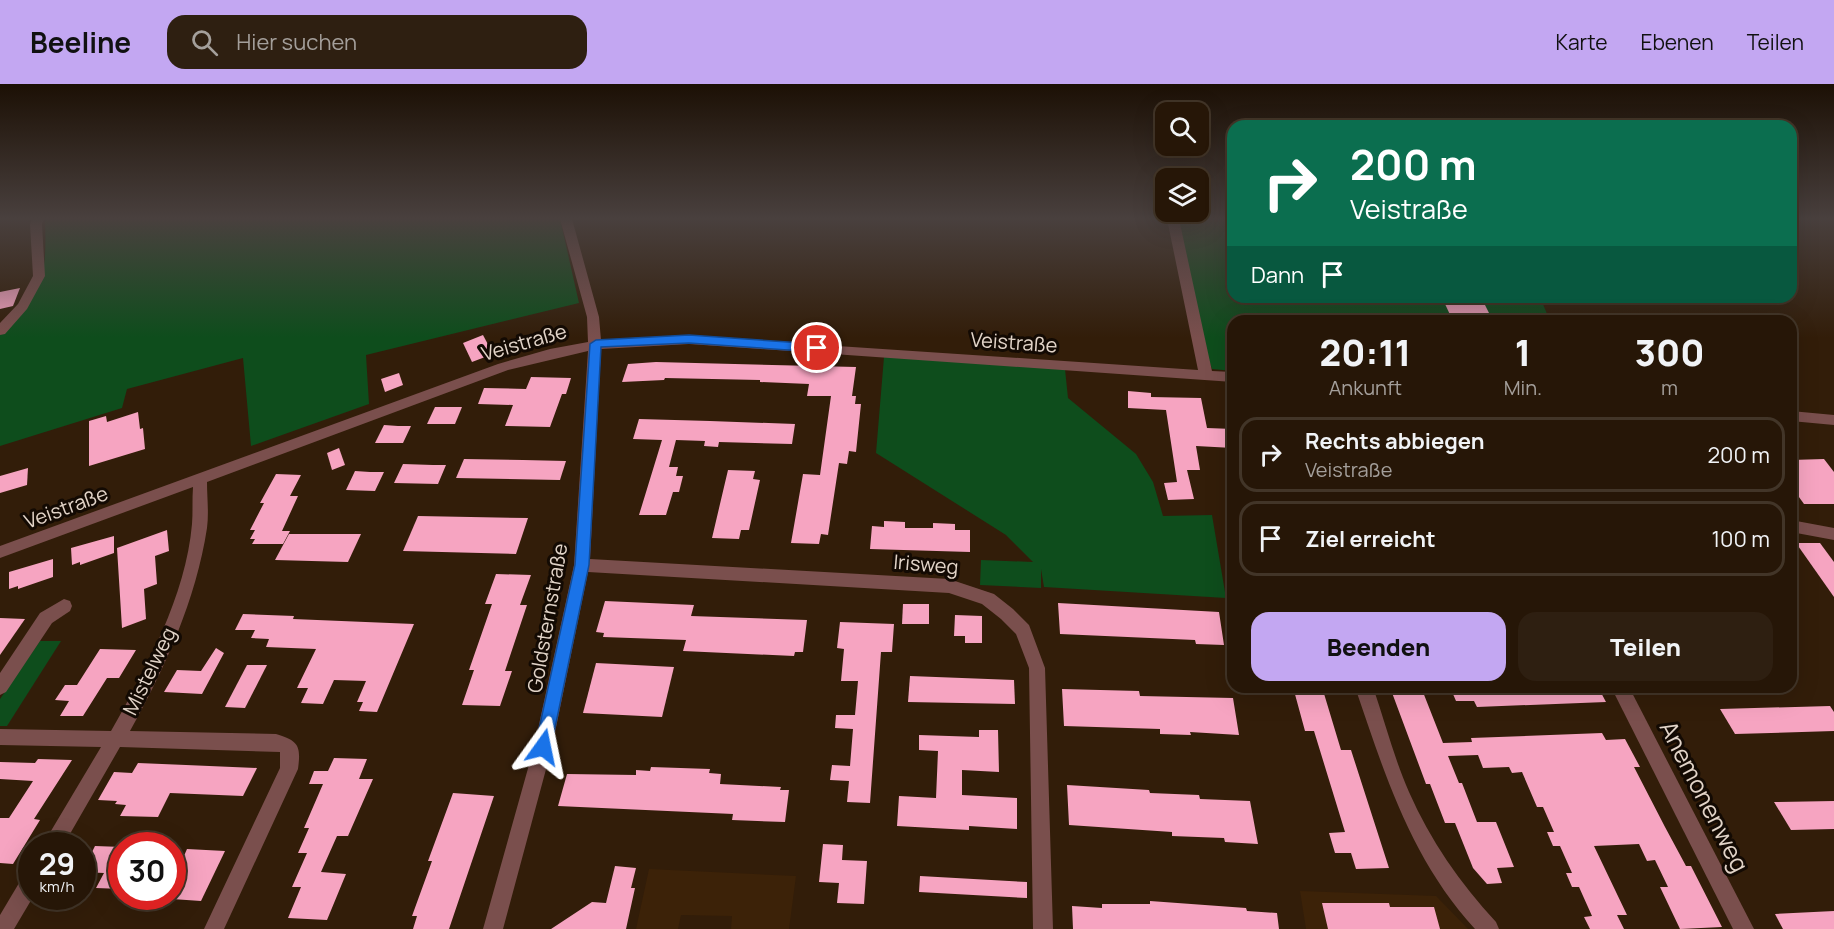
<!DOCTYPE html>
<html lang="de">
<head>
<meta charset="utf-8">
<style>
	:root { --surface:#261607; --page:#2e1f11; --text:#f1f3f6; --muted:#a49f9b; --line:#423528; --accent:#c3a7f2 }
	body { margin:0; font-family:Manrope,sans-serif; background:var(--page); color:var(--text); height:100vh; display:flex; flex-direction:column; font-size:22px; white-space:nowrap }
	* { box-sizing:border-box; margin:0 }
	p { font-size:20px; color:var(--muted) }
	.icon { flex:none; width:33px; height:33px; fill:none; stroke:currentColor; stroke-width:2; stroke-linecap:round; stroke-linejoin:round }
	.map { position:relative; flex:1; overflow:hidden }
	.side { position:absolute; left:1227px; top:231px; width:570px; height:378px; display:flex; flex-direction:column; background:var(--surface); border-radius:18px; box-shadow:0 6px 24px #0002,0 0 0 2px var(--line) }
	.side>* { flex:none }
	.top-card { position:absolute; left:1227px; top:36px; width:570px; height:183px; border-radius:18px; box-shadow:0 6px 24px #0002,0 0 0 2px var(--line); background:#0b6e4f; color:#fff; overflow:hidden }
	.fabs { position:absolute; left:1155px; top:18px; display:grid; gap:12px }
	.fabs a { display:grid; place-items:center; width:54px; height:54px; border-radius:12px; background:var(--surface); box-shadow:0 6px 24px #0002,0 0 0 2px var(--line); font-size:30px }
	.speed { position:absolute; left:18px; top:748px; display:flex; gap:12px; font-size:30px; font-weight:700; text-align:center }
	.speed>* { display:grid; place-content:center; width:78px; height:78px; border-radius:50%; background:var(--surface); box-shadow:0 6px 24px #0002,0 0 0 2px var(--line); line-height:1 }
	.speed small { font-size:15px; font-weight:400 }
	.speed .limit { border:9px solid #d22; background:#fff; color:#111 }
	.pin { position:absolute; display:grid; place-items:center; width:51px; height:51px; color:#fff; margin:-26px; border:3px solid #fff; border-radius:50%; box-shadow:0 2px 6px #0007 }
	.me { position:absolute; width:66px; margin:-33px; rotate:12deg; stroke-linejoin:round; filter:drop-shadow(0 0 4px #0008) }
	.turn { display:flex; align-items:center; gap:21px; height:126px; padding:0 24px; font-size:27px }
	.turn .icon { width:78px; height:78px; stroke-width:2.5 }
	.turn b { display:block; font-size:42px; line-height:51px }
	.then { display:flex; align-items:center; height:57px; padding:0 24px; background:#0003; gap:12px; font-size:22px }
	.eta { display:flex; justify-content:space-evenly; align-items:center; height:102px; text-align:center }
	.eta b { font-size:36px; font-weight:800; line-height:42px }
	.cta { display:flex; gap:12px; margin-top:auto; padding:12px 24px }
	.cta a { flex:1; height:69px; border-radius:18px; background:var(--accent); color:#111; font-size:24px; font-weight:800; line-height:69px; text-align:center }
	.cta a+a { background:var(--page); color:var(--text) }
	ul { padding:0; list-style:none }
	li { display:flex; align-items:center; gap:18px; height:75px; margin:0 12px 9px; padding:0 12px; border:3px solid var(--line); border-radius:18px }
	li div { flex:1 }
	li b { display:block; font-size:22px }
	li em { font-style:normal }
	header { display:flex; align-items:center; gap:36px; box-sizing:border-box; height:84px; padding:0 30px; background:var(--accent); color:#111 }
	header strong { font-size:28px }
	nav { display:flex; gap:33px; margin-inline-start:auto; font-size:21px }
	.search { width:420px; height:54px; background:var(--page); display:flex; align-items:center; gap:15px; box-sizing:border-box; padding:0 21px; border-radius:18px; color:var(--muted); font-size:22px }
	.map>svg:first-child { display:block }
	.built { fill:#3c2208 }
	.green { fill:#0e4d1c }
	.building { fill:#f6a4c1 }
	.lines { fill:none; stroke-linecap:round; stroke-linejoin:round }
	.minor { fill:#7a4f4d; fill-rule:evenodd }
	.route { fill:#1a73e8; stroke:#114b97; stroke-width:1.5 }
	.labels { text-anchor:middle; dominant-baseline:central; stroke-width:6; stroke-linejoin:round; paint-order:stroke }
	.street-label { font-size:20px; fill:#e2d4c8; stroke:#130a03 }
	.near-street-label { font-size:24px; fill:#e2d4c8; stroke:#130a03 }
</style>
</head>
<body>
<header>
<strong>Beeline</strong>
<div class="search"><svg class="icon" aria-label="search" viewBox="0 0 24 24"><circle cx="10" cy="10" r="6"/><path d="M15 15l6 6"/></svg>Hier suchen</div>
<nav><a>Karte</a><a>Ebenen</a><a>Teilen</a></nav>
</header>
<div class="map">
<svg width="1834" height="845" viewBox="0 0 1834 845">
	<rect width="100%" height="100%" fill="#321d09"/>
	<g class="built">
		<polygon points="649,785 796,792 789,845 731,845 732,832 681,831 678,845 636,845"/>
		<polygon points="1300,807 1436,812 1468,845 1306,845"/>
	</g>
	<g class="green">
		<path d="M45,135H560L579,219L366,271L369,320L251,362L243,274L127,305L122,324L0,362V251C43,205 47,198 45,135Z"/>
		<polygon points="1178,135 1233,135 1233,213 1540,213 1550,237 1233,237 1233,287 1212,285 1205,265"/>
		<polygon points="884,273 1065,285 1068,314 1136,370 1153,398 1163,432 1212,431 1226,514 1044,503 1041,485 1041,504 980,501 981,476 1033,478 1006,451 876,369"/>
		<polygon points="40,557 61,557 7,642 0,642 0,615"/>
	</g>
	<g class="building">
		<polygon points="20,204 13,222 0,225 0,208"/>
		<polygon points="1445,220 1485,221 1493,237 1453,237"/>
		<polygon points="483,251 493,270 472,278 463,259"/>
		<polygon points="656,278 856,283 852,312 856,312 855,320 861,320 856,368 849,367 847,380 839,379 828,451 821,450 819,460 791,459 803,390 820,391 831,312 807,312 809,300 760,298 760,296 665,294 664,296 622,298 628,280"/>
		<polygon points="399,289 403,301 385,308 381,295"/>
		<polygon points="531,293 571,294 566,310 562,310 550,343 505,342 513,321 478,320 484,304 526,305"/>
		<polygon points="1128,307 1151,309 1151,313 1201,314 1207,344 1233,345 1233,364 1196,362 1200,386 1187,386 1194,415 1168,416 1164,399 1177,398 1166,326 1128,324"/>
		<polygon points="435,323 462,323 455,340 427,340"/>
		<polygon points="138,328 140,345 143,344 145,365 89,382 89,337 106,332 107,338"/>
		<polygon points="639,335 710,337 795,340 792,360 719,358 718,363 704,362 705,357 676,356 669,383 678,383 676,392 683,392 679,408 673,408 666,431 639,431 662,356 633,355"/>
		<polygon points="384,341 398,342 411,342 403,359 375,359"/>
		<polygon points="339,364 345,381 332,386 327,369"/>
		<polygon points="464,375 523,376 566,377 560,396 456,394"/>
		<polygon points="1824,375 1834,388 1834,420 1804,420 1791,402 1791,376"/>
		<polygon points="403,380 433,381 446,381 438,400 394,399"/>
		<polygon points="28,384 27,401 0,409 0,392"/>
		<polygon points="728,386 755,387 753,395 760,396 749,446 741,446 739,455 712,454"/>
		<polygon points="355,387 370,388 384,388 375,407 346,406"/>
		<polygon points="276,390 301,391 290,412 298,412 282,447 290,447 283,460 252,460 255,455 250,455 255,446 250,446 264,419 260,419"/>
		<polygon points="418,432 528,434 516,470 403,467"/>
		<polygon points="884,437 905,438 905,444 933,444 933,439 955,440 955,446 970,446 970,468 870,465 872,442 884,443"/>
		<polygon points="167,446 169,467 155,472 157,500 144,505 146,535 122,544 117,464"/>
		<polygon points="289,450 361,450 348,478 275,476"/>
		<polygon points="114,452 114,469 80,481 80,478 72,481 71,464"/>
		<polygon points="1796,459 1820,459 1834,478 1834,513"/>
		<polygon points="53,475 53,493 18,505 18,502 9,505 9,488"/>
		<polygon points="496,490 531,491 520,521 527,521 505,587 512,587 500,622 462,621 474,586 469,586 492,520 485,520"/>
		<polygon points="605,517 694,521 691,532 807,536 803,568 795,568 794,572 683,567 686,556 603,553 604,549 596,548"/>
		<polygon points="1058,519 1219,528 1224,561 1196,560 1195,556 1060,550"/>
		<polygon points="903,520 929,520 929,540 902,540"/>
		<polygon points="243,530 294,532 293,535 414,540 377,628 359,627 363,618 357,618 366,597 334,596 323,620 301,619 308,604 297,604 316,565 266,563 269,555 251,554 255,546 235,546"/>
		<polygon points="955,531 982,532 982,559 965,559 965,552 954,552"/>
		<polygon points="0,534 25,535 0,571"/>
		<polygon points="840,538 894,540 892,568 881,568 870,719 847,718 849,697 830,696 832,681 850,682 853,645 835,644 836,631 855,631 858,597 841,597 844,565 837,564"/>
		<polygon points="216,564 224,569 202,610 164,608 177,586 201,587"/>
		<polygon points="100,565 136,566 119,594 107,594 83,632 60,632 69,617 55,616 65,601 77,601"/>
		<polygon points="596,579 674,583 662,633 583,629"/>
		<polygon points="247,581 267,581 245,624 225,623"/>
		<polygon points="910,592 1014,596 1015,620 908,618"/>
		<polygon points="1293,603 1322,603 1341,666 1351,666 1389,784 1356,785 1351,769 1335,769 1329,749 1345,748 1314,647 1305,647"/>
		<polygon points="1399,603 1421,603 1443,659 1472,658 1471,654 1602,649 1606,656 1625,655 1640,683 1634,683 1665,743 1686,782 1691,782 1722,843 1680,845 1660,803 1668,803 1655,776 1647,777 1639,760 1594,762 1627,831 1617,831 1624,845 1590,845 1584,833 1592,832 1579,803 1572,803 1566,789 1572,789 1560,762 1553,762 1547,748 1554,748 1543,723 1537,723 1522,688 1512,689 1509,683 1483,684 1478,671 1448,672 1459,699 1462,699 1477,738 1496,738 1514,783 1497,784 1502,799 1487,800 1473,784 1455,739 1445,739 1430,700 1426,700 1391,606 1400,606"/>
		<polygon points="1450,603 1598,603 1606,618 1477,623 1474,617 1456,617"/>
		<polygon points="1062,605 1139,607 1140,612 1233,614 1239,651 1190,648 1191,651 1160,650 1160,645 1064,642"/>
		<polygon points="1830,622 1834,628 1834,647 1735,650 1720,625"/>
		<polygon points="979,646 998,646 999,688 962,686 962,711 1017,714 1017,745 969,742 969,746 897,742 899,712 936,714 938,667 919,666 919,651 979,653"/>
		<polygon points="334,674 367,675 359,695 373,695 348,752 337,752 321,788 346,790 327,836 288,834 301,803 292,803 307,769 298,769 309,744 304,744 323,700 309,700 314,687 328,687"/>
		<polygon points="38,675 72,676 34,735 40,736 13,780 0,779 0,734 9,734 33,697 0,695 0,678 35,679"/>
		<polygon points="138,679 186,681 257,684 243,712 170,709 158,733 120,732 126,721 115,720 117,717 98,716 114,688 132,689"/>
		<polygon points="651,683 710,685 709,689 721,690 720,700 781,703 780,706 789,706 785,738 732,736 733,730 558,722 567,690 636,691 636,686 650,687"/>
		<polygon points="1067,701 1149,706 1150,709 1199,711 1200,715 1250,717 1258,760 1225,758 1224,754 1172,752 1172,748 1069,741"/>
		<polygon points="453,709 494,712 449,845 413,845 417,832 412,832 432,777 428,777"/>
		<polygon points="1834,717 1834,745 1791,746 1774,718"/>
		<polygon points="823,760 843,761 842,776 867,777 864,820 837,819 839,799 819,798"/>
		<polygon points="95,762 122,763 122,805 96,804 104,789 82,788"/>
		<polygon points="187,765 225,767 201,817 172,815 172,799"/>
		<polygon points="615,782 636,784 631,804 635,804 626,845 551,845 592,818 606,819"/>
		<polygon points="920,792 1027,798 1027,814 919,808"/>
		<polygon points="1150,817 1246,824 1247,827 1277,829 1279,845 1073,845 1072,822 1102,824 1102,820 1150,820"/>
		<polygon points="1322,819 1389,819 1390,823 1434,823 1440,845 1328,845"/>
		<polygon points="1834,827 1834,845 1783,845 1775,830"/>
	</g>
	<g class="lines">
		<g class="minor">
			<polygon points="32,135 44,135 42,140 45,192 27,225 5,250 0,251 0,239 18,220 33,192 30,140"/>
			<path d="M560,135H572L599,233L601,256L689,252L1198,286L1167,135H1179L1212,287L1233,288V298L689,260L601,265L590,475L949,495L994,510L1013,525L1029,541L1045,584L1053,845H1033L1029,584L1016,550L1001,535L982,520L949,509L588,488L552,663L503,845H483L534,663L574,481L588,267L508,286L207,398C207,413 209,429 207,444C196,516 165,584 130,647L276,650C299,657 301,662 298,685L224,845H204L280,684V668L120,663L63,762H42L101,663L0,661V645L111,647C146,586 186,511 192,440C193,428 192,415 193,403L0,474V462L498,280L550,265L588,258L587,233Z"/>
			<polygon points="1791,327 1834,331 1834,341 1791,337"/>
			<polygon points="1791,436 1834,444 1834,456 1791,448"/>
			<polygon points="64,515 70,517 72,522 70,527 52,539 6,608 0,611 0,589 40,529"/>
			<path d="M1355,603H1373C1385,638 1394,674 1409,708C1430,756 1460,799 1496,838L1499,845H1475C1411,775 1385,691 1355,603Z"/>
			<polygon points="1611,603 1629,603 1754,845 1733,845"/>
			<polygon points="32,786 33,813 14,845 0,845 0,831 25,789"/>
		</g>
	</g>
	<linearGradient id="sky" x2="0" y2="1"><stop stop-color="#1c1005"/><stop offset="0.53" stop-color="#49403e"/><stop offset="1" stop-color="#49403e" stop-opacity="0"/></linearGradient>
	<rect width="1834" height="254" fill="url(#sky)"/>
	<polygon class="route" points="689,251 817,260 823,264 817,268 689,259 601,263 589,481 551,663 549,669 543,671 537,669 535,663 575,481 590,260 596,256"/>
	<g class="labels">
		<g class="street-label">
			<text transform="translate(524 258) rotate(-16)">Veistraße</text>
			<text transform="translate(1014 258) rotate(4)">Veistraße</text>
			<text transform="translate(66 423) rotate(-20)">Veistraße</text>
			<text transform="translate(926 480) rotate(5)">Irisweg</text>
			<text transform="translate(547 534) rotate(-80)">Goldsternstraße</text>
			<text transform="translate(149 587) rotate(-64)">Mistelweg</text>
		</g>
		<g class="near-street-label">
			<text transform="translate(1705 712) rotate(63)">Anemonenweg</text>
		</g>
	</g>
</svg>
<div class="fabs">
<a><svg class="icon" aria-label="search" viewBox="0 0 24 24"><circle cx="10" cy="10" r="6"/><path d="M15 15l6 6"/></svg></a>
<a><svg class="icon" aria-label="layers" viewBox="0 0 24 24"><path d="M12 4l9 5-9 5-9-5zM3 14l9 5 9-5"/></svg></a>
</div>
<div class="speed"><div>29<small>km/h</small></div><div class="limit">30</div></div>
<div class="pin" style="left:817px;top:264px;background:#d93025"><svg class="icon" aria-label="arrive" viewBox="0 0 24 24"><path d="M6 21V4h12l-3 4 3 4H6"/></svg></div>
<svg class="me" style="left:543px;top:663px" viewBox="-20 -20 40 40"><path d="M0-17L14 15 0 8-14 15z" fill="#1a73e8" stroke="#fff" stroke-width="4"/></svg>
<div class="top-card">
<div class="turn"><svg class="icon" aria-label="right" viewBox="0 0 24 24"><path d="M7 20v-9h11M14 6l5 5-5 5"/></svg><div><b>200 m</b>Veistraße</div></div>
<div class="then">Dann<svg class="icon" aria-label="arrive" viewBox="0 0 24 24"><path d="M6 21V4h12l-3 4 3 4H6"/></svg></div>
</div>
<section class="side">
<div class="eta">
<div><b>20:11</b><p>Ankunft</p></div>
<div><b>1</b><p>Min.</p></div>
<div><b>300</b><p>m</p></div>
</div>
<ul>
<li><svg class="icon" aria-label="right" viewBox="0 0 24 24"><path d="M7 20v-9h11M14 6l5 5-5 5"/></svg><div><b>Rechts abbiegen</b><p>Veistraße</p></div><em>200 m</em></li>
<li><svg class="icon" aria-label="arrive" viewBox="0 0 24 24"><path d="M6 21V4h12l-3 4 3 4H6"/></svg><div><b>Ziel erreicht</b></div><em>100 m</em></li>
</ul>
<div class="cta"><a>Beenden</a><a>Teilen</a></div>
</section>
</div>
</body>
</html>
